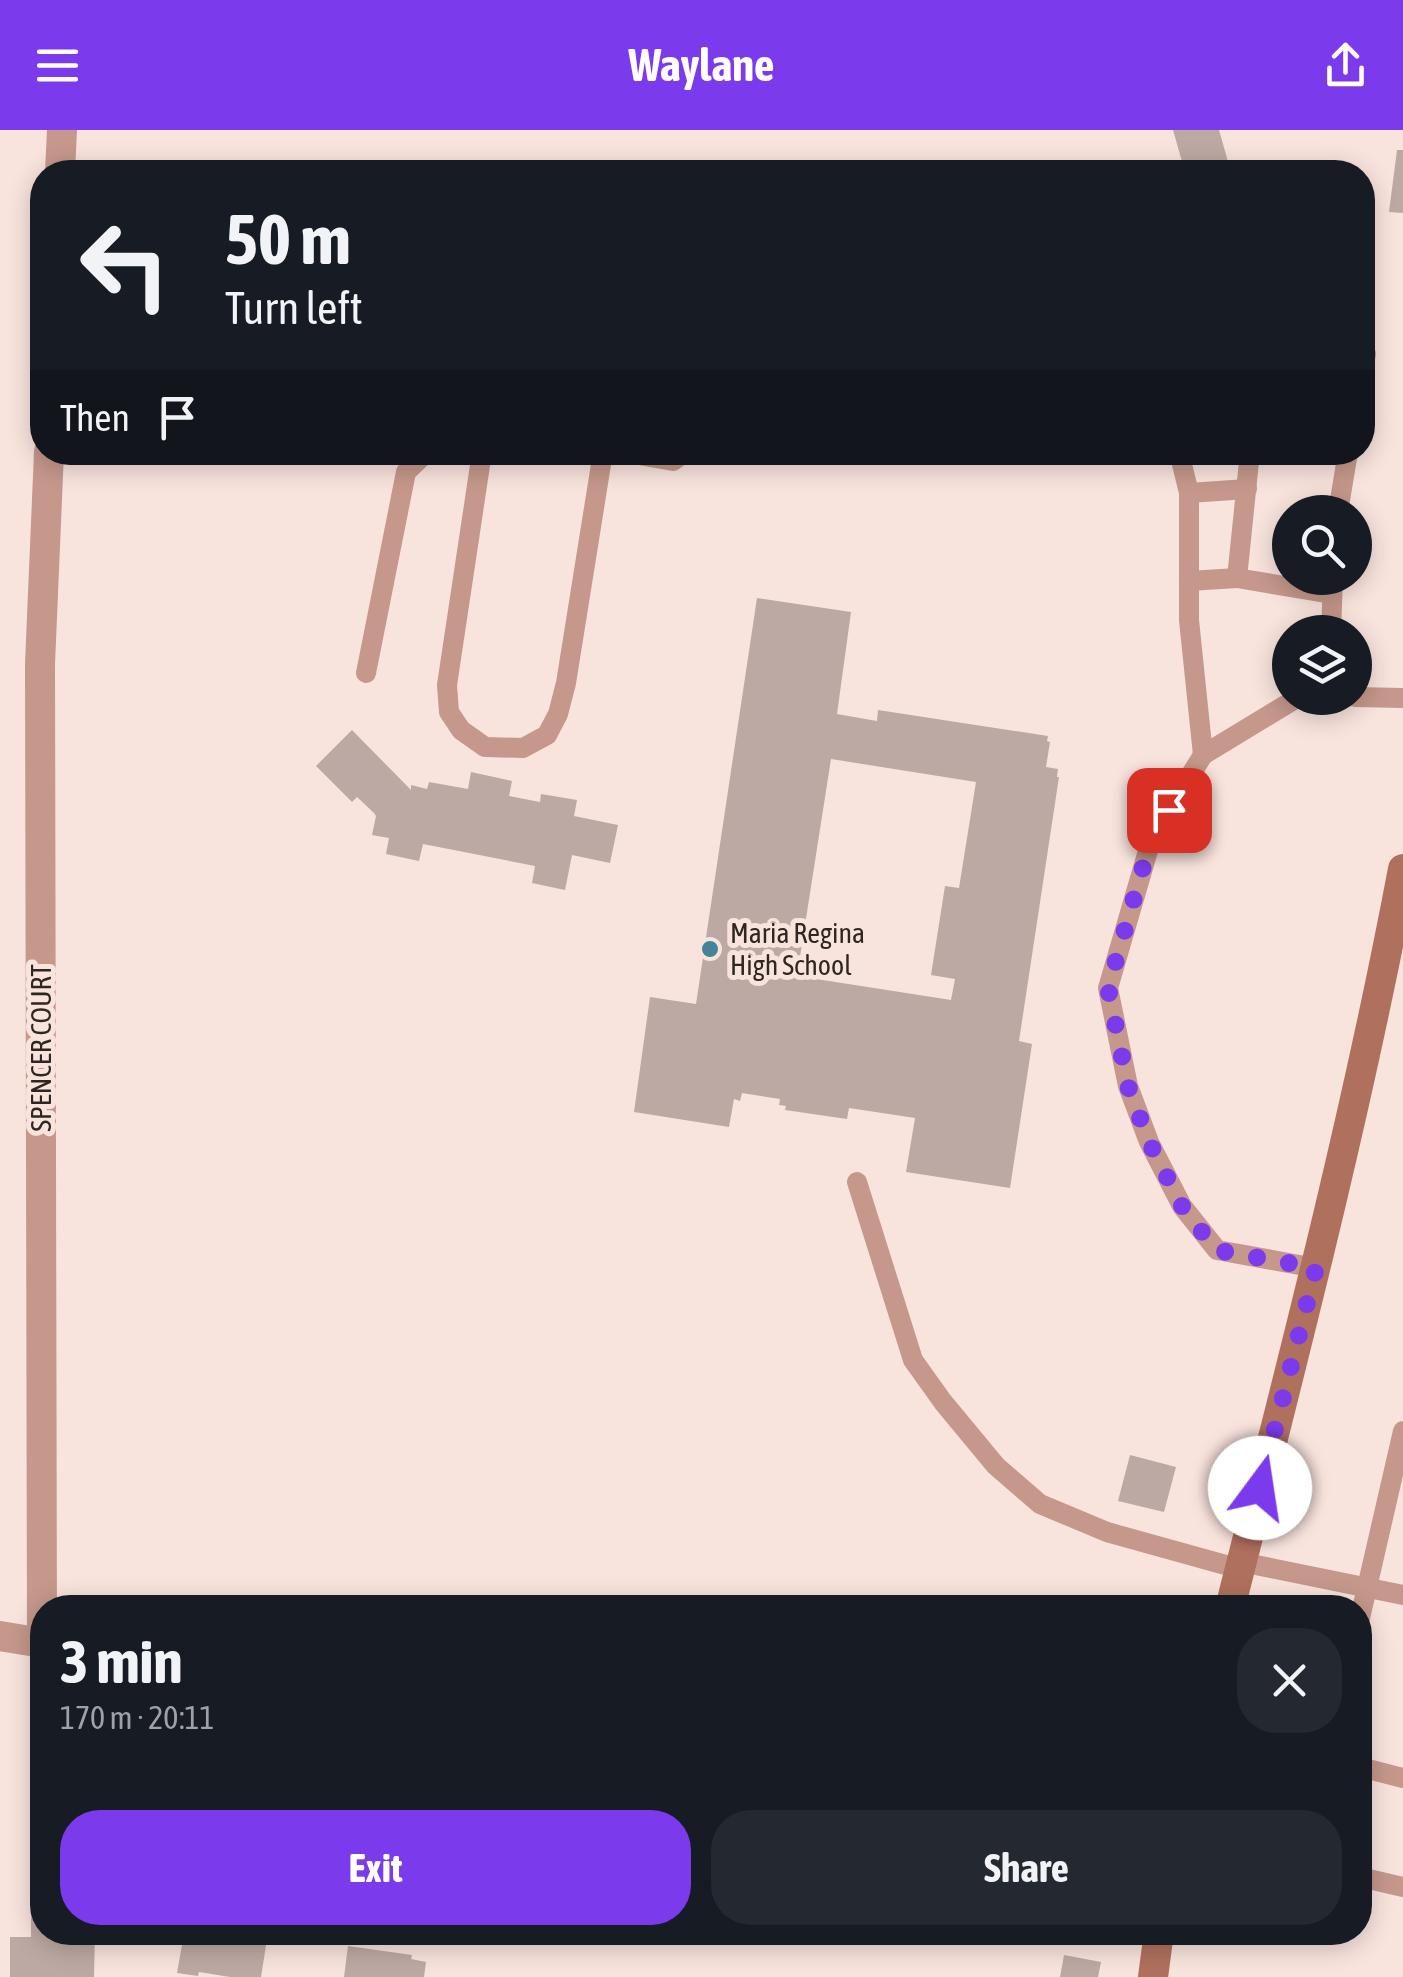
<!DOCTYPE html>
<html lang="en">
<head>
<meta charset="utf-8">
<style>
	:root { --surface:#171b24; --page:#242831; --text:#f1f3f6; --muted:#9ea1a6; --accent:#7c3aed }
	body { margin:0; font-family:"Asap Condensed",sans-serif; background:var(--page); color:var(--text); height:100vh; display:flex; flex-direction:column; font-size:38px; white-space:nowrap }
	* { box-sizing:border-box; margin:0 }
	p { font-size:32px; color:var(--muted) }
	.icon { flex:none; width:55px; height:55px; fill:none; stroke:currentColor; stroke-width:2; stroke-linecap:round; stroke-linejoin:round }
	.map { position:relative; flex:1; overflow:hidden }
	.panel { position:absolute; left:30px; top:1465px; width:1342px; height:350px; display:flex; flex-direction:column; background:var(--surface); border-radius:40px; box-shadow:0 5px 25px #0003 }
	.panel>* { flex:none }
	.banner { position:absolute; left:30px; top:30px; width:1345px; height:305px; border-radius:40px; box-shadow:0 5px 25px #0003; background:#171b24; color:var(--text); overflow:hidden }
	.tools { position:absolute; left:1272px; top:365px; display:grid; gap:20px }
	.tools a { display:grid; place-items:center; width:100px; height:100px; border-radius:50%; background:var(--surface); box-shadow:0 5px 25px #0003; font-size:50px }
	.pin { position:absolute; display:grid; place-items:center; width:85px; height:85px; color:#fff; margin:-42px; border-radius:20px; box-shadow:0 5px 15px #0006 }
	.me { position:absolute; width:110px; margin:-55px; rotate:14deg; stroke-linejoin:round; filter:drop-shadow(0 0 8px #0008) }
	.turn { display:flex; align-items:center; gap:35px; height:210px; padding:0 30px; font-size:45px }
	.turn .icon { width:130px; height:130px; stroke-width:2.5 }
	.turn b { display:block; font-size:70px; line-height:85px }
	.then { display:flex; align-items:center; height:95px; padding:0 30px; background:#0003; gap:20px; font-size:38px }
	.round { display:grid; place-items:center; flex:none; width:105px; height:105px; border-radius:40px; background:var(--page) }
	.headline { display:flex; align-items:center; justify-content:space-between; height:170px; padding:0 30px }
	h1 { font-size:60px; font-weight:700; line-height:75px }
	.primary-button { display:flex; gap:20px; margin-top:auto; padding:20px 30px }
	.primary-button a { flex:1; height:115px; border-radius:40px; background:var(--accent); color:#fff; font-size:40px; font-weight:700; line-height:115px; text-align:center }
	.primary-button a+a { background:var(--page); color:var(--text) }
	header { display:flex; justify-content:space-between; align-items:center; height:130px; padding:0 30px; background:var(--accent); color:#fff; font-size:45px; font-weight:700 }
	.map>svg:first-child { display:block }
	.building { fill:#bda9a3; fill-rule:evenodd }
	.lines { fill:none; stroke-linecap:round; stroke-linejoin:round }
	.lane { stroke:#c5988b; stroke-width:20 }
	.street { stroke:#c5988b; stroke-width:30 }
	.secondary { stroke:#b0705e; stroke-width:30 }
	.route { stroke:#7c3aed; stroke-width:18; stroke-dasharray:0 32.4 }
	.poi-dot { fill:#448398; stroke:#f9e3dd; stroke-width:4 }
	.labels { text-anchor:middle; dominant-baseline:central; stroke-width:10; stroke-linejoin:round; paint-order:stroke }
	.poi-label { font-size:28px; fill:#2e2623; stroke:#f9e3dd; text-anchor:start }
	.street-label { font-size:28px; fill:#2e2623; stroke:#f9e3dd }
</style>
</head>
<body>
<header><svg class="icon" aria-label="menu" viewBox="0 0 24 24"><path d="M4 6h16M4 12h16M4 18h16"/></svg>Waylane<svg class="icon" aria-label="share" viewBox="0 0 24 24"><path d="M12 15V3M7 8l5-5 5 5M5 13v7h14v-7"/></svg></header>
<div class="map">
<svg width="1403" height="1847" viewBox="0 0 1403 1847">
	<rect width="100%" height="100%" fill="#f9e3dd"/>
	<g class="building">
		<polygon points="1173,0 1219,0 1231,42 1185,42"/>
		<polygon points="1397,20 1403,20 1403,83 1389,82"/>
		<path d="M757,468L851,482L837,584L877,591L878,580L1048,606L1047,611L1050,612L1046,637L1058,639L1057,647H1059L1019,911L1032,914L1010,1058L906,1042L915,988L849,978L847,989L785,980L786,976L779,975L780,969L742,963L740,971L734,969L729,997L634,982L650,867L696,874ZM831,629L976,652L959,758L945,756L931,845L955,849L951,870L797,846Z"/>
		<polygon points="352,600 411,660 411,655 427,659 429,652 468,659 471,642 512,651 509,666 540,672 541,664 577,670 574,686 618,695 610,733 572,725 565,760 532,753 535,736 423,714 419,731 386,724 389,708 372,705 376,686 374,683 357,667 352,672 316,636"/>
		<polygon points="1130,1325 1176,1337 1164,1382 1118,1371"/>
		<polygon points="31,1779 42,1779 42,1802 95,1802 94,1847 10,1847 10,1807 31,1807"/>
		<polygon points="203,1802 268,1803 261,1847 230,1847 199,1842 198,1846 177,1843 183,1809 201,1812"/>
		<polygon points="1039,1802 1071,1802 1069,1814 1038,1808"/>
		<polygon points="348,1816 412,1825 411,1829 426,1832 424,1847 344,1847"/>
		<polygon points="1064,1825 1101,1832 1098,1847 1060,1847"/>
	</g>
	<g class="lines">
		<g class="lane">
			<polyline points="1362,214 1366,224 1362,241"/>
			<polyline points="482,322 447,555 449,582 461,600 485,617 523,618 547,605 558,584 566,553 603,322"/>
			<polyline points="622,322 673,331 685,322"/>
			<polyline points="1179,322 1189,363 1189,490 1203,625"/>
			<polyline points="1250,322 1237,448 1332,464"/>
			<polyline points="1189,363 1247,359"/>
			<polyline points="1338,382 1348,322"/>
			<polyline points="1189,451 1237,448"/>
			<polyline points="1331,502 1333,448"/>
			<polyline points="366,543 406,342 427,322"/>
			<polyline points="1355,567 1403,568"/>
			<polyline points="1297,568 1203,625 1152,707 1108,858 1128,956 1149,1012 1182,1076 1217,1120 1316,1138"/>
			<polyline points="857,1052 913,1230 943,1272 996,1336 1040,1374 1107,1402 1240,1439"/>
			<polyline points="1241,1432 1403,1465"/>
			<polyline points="1360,1488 1403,1301"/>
			<polyline points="1360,1637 1403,1648"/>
			<polyline points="1360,1747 1403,1757"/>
		</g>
		<g class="street">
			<polyline points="60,42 62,0"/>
			<polyline points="0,1506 42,1513"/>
			<polyline points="42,1513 40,534 49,322"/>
		</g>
		<g class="secondary">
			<path d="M1230,1478C1292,1233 1356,988 1403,739"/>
			<polyline points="1153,1847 1159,1802"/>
		</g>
	</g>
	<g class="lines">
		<polyline class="route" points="1169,680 1152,706 1108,858 1128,956 1149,1012 1182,1076 1216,1120 1316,1138 1260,1358"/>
	</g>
	<circle class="poi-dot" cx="710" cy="819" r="10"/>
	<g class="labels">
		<g class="poi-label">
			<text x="730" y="803">Maria Regina<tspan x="730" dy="32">High School</tspan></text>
		</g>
		<g class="street-label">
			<text transform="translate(41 918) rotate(-90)">SPENCER COURT</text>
		</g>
	</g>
</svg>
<div class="tools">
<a><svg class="icon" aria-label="search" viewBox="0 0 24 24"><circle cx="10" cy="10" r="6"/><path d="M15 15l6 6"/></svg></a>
<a><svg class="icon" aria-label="layers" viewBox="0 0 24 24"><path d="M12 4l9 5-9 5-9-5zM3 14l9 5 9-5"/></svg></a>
</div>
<div class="pin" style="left:1169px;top:680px;background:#d93025"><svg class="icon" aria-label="arrive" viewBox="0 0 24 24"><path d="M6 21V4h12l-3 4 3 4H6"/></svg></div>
<svg class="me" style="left:1260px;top:1358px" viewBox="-20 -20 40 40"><circle r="19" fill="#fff"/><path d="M0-13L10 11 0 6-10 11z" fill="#7c3aed"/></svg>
<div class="banner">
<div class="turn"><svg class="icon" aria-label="left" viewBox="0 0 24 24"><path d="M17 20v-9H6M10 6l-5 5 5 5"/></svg><div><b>50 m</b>Turn left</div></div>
<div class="then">Then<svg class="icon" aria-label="arrive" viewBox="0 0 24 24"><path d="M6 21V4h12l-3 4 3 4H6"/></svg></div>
</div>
<section class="panel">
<div class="headline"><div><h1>3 min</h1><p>170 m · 20:11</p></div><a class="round"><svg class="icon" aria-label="close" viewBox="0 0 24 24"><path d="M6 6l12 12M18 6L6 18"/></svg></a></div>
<div class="primary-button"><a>Exit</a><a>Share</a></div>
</section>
</div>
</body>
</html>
